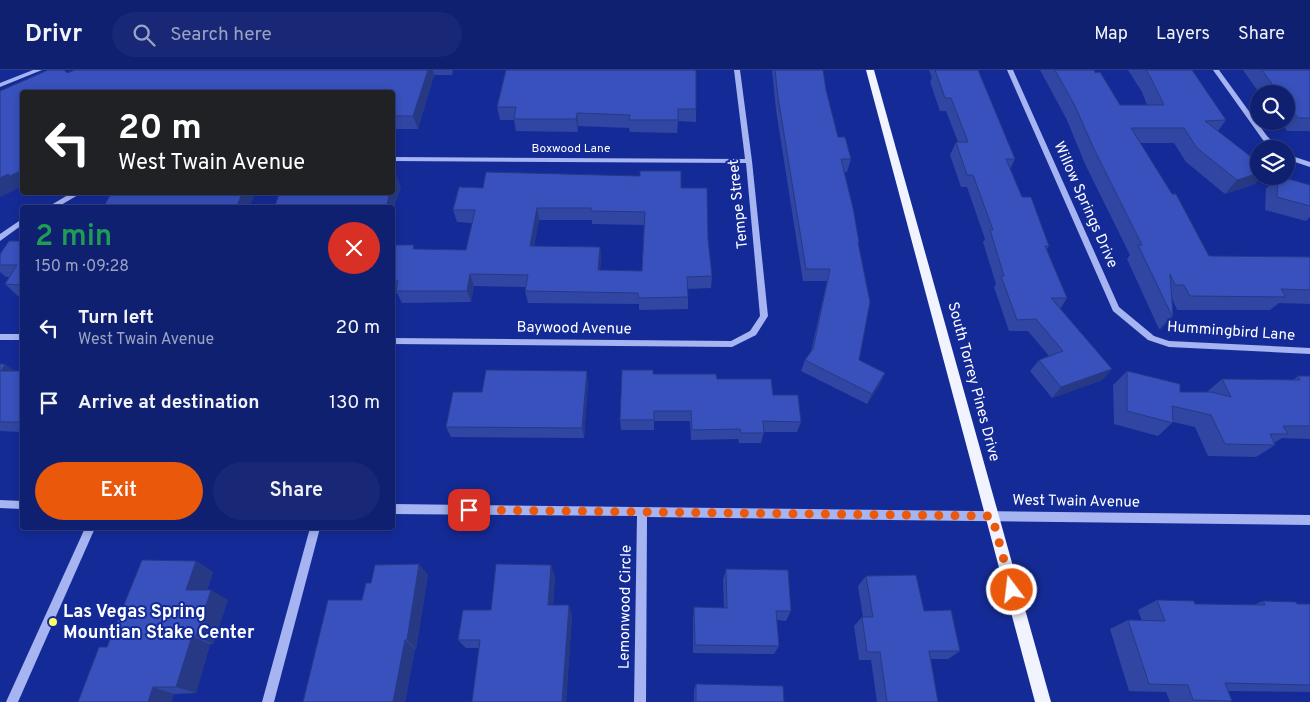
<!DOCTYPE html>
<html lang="en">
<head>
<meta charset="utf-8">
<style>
	:root { --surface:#0f2071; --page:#182876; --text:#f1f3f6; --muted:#9ba3c3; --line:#2f3e84; --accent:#ea580c }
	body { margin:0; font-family:Overpass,sans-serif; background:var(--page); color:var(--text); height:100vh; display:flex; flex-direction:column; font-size:19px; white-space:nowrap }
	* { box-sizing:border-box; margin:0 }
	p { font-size:16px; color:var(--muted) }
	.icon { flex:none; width:28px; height:28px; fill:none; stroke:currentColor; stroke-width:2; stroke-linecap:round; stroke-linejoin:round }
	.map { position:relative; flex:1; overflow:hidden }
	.drawer { position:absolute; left:20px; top:135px; width:375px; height:325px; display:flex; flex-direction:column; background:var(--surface); border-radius:5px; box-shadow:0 2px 8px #0003,0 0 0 1px var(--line) }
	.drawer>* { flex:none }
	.banner { position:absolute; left:20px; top:20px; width:375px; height:105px; border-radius:5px; box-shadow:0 2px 8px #0003,0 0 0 1px var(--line); background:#202124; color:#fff; overflow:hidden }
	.tools { position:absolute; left:1250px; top:15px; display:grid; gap:10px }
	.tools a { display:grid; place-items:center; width:45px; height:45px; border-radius:50%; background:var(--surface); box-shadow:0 2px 8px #0003,0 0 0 1px var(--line); font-size:25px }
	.pin { position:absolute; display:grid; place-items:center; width:42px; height:42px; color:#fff; margin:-21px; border-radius:10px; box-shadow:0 2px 8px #0006 }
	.me { position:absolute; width:55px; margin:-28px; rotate:345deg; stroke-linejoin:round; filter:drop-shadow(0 0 4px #0008) }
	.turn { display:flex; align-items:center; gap:18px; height:105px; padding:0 15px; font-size:22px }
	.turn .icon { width:65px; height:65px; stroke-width:2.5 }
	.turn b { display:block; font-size:35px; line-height:42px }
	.round { display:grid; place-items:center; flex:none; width:52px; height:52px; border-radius:26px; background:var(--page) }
	.summary { display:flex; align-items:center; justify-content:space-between; height:85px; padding:0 15px }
	h1 { font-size:30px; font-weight:600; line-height:38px; color:#1e9e55 }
	.cta { display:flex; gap:10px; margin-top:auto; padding:10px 15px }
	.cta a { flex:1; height:58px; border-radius:30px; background:var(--accent); color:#fff; font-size:20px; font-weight:600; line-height:58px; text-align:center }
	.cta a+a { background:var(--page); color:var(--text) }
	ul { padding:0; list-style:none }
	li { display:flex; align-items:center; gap:15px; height:75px; padding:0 15px }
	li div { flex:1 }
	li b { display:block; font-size:19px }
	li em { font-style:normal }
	header { display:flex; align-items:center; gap:30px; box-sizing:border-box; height:70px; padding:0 25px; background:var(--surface); border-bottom:1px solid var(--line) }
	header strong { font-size:24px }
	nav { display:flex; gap:28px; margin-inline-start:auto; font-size:18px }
	.search { width:350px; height:45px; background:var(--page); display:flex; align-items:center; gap:12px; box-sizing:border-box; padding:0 18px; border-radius:28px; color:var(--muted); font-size:19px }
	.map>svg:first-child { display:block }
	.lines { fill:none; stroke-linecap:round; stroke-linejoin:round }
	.minor { fill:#a6b4f2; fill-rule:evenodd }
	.major { fill:#f1f3ff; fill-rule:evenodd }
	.wall { fill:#3046a2; fill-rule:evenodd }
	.shaded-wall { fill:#273984 }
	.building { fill:#3851bc; stroke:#273984; fill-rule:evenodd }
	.route { stroke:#ea580c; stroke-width:9; stroke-dasharray:0 16.2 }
	.poi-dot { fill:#fffb67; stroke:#142b97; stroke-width:2 }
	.labels { text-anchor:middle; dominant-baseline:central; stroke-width:4; stroke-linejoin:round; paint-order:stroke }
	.far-street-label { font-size:12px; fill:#fff; stroke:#142b97 }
	.street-label { font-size:15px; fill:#fff; stroke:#142b97 }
	.near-poi-label { font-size:18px; font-weight:bold; fill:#fff; stroke:#142b97; text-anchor:start }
</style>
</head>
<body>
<header>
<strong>Drivr</strong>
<div class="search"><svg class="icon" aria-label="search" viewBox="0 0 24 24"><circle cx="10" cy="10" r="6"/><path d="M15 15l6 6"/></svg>Search here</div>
<nav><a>Map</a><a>Layers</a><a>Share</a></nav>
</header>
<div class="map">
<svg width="1310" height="632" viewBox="0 0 1310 632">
	<rect width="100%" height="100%" fill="#142b97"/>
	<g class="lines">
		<g class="minor">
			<polygon points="33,0 42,0 0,17 0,13"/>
			<polygon points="734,0 740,0 752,91 768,246 756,265 732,277 392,274 392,268 731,271 750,261 760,246 746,93 392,91 392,87 745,89"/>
			<polygon points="1007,0 1013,0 1119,237 1154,266 1169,271 1310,278 1310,284 1169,277 1148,270 1113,241"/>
			<polygon points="1213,0 1219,0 1267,66 1280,79 1273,79 1263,70"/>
			<polygon points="1286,84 1310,92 1310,97 1286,89"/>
			<polygon points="73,122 83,122 56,138 46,138"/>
			<polygon points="22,149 22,155 0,171 0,164"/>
			<rect x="0" y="264" width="22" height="6"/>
			<polygon points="0,430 22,431 22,439 0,438"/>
			<polygon points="392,434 1310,445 1310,455 647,447 646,632 634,632 637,446 392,444"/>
			<polygon points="85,458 95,458 18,632 6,632"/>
			<polygon points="310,458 320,458 274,632 262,632"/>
		</g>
		<polygon class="major" points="866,0 874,0 1051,632 1035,632"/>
	</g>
	<g class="wall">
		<polygon points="75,0 453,0 452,5 434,5 418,59 392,59 392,22 22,22 22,119 20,117 0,127 0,21 67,3"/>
		<polygon points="772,0 823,0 826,20 838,67 851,89 847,102 844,102 859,172 858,176 859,290 880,314 867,334 801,301 805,290 811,281 827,211 803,211 776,40"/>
		<polygon points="929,0 978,0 1015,89 1010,99 1022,127 1049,176 1047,179 1067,228 1060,239 1112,299 1102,310 1052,328 1030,301 1039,290 1049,286 1028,261 1009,261 994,217 996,214 983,172 985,169 967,117 961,117 950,85 956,72 958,72 946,41 940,41 930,12 932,8"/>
		<polygon points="1040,0 1094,0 1120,35 1147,35 1142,22 1128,0 1192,0 1226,50 1218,61 1259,106 1261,106 1255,114 1225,124 1186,92 1174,73 1140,73 1209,186 1310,187 1310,234 1279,233 1270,240 1177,240 1172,228 1173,246 1161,259 1159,259 1127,189 1130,185 1085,94 1067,50"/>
		<polygon points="1243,0 1310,0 1310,62 1309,61 1287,61 1280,51 1286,51 1286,24 1260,24"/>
		<polygon points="497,37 696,39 696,52 678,51 677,63 630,62 629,58 578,56 578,62 516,61 514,50 500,50"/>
		<polygon points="1278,106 1310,115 1310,147 1306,151 1265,140 1266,119"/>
		<path d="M681,118L708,169L712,206L711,218L688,219V239L639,240V234L528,233L525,221L526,217L474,216L471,232L402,233L397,223H392V175L416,179L466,180L472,153L457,152L453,140ZM539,150H592V154L644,155L642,201L600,200L601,189L600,177L534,176Z"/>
		<polygon points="22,171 22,226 18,226 5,214 9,207 6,207 0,202 0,184"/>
		<polygon points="0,294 14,301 22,301 22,362 0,361"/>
		<polygon points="1127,301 1180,322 1207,322 1222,309 1293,310 1298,306 1310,306 1310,369 1282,368 1274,373 1275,375 1256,387 1208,386 1195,357 1173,352 1158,366 1114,354 1113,315"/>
		<polygon points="653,304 717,309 773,325 801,352 797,362 764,362 761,373 739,373 738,369 691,370 690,351 654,351 654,360 621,360 620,350"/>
		<polygon points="588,312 584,368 451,367 446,357"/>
		<polygon points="196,491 213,502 207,520 228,530 213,574 210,574 196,623 174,624 171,632 78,632 107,577"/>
		<polygon points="726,499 791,541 786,551 777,550 779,576 774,584 693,583 693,547 694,537 724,538 723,510"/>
		<polygon points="428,505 416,579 415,579 405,632 303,632 371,513"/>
		<polygon points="555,506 553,535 572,545 566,632 472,632 479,578 466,578 458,570 491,540"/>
		<polygon points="866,506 924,541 960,581 948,589 931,589 938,632 877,632 871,590 859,590 854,556 862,547 863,547 858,516"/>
		<polygon points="1157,530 1195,534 1254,535 1263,531 1297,534 1310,534 1310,622 1228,621 1232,631 1228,632 1170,632 1166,622 1129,621 1110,559 1128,550 1142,551 1138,540"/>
		<polygon points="696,614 784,632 694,632 694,620"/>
	</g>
	<g class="shaded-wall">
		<polygon points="428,0 433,0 434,5 418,59 413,46"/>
		<polygon points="577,43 578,56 578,62 576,49"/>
		<polygon points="22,100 22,119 20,117 0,127 0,108 8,104"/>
		<polygon points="1259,103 1259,106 1261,106 1255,114 1225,124 1237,110"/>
		<polygon points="396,104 401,117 392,144 392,138 386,138 390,122 392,122 392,116"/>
		<polygon points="243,122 256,122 249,138 236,138"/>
		<polygon points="537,138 539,150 532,188 530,176"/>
		<polygon points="600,177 601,189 599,212 598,200"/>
		<polygon points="470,204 474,216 471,232 467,221"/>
		<polygon points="1172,246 1173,246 1161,259 1159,259"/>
		<polygon points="5,294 20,305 1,301"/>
		<polygon points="1112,299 1102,310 1052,328 1061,317"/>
		<polygon points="587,301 588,312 584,368 582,358"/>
		<polygon points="885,303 880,314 867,334 872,324"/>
		<polygon points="196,491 213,502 203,530 186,520"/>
		<polygon points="419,494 428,505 416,579 407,570"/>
		<polygon points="551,495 555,506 552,545 548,535"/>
		<polygon points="211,520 228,530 213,574 196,566"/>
		<polygon points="569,535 572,545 566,632 562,632"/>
		<polygon points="192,566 210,574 196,623 176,617"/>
		<polygon points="405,570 415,579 405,632 393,632"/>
		<polygon points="153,617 174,624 171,632 148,632"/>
	</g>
	<g class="building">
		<polygon points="48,0 64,0 67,3 75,0 428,0 413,46 392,46 392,22 22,22 22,100 10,106 8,104 0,108 0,21"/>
		<polygon points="506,0 696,0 696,39 678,39 678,50 629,50 630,45 577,43 576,49 514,49 516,37 497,37"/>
		<polygon points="775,0 823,0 826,20 838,67 845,67 851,89 841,89 853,138 859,172 858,172 870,232 859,290 885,303 872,324 805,290 813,279 830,199 806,199 778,27"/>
		<polygon points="935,0 978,0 1015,89 1006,89 1022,127 1031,127 1049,176 1045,176 1067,228 1051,228 1112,299 1061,317 1039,290 1063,281 1036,249 1017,250 1001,206 1004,206 990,160 993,160 973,105 967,105 956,72 968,72 951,28 945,28"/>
		<polygon points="1055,0 1094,0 1095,3 1100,2 1120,35 1164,35 1151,8 1146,0 1192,0 1226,50 1205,51 1259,93 1259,103 1237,110 1197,78 1184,58 1131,58 1172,124 1176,124 1209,186 1310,187 1310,220 1281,219 1286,227 1190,226 1184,215 1175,215 1170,204 1173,246 1172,246 1138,175 1142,175 1094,79 1075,36"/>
		<polygon points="1262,0 1310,0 1310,48 1298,48 1286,33 1286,24 1279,24"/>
		<path d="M640,101H681V118H707L708,169L712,206L687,207L688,227L638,228V223L525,221L528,205L470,204L467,221H396L398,211H392V175H414L413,179L466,180L475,140H453L459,117L483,118L486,102L640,106ZM537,138H591V141L645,142L642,201L598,200L600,177L530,176Z"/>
		<polygon points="392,104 396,104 392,116"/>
		<polygon points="1278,106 1310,115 1310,136 1277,127"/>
		<polygon points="112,122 243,122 236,138 103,138"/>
		<polygon points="280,122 390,122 386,138 274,138"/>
		<polygon points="9,171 22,171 22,215 5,214 17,195 0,195 0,184"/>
		<polygon points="0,294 5,294 1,301 22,301 22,352 0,352"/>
		<polygon points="486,300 587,301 582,358 446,357 453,322 482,322"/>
		<polygon points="622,300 653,300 653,304 716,304 717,309 771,309 773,325 798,325 801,352 763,351 764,363 741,363 740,359 692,360 691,341 654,341 654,350 620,350"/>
		<polygon points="1127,301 1180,314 1180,322 1211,322 1231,327 1222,309 1300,310 1298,306 1310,306 1310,356 1283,356 1288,364 1270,364 1275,375 1225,374 1211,345 1172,336 1173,353 1127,341"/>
		<polygon points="142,490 196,491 186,520 211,520 196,566 192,566 176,617 153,617 148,632 78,632 99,577 107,577"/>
		<polygon points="419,494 407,570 405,570 393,632 303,632 328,530 362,530 366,513 371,513 375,495"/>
		<polygon points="496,494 551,495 548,535 569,535 562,632 472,632 480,570 458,570 463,540 491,540"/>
		<polygon points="726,499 788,500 791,541 776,541 779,576 695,575 694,537 727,538"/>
		<polygon points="916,505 924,541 951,540 960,581 929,581 938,632 887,632 880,582 867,582 862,547 873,547 866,506"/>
		<polygon points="1157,530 1194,531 1195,534 1265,535 1263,531 1296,532 1297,534 1310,534 1310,615 1225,613 1232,631 1193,630 1188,615 1149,614 1128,550 1165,551"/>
		<polygon points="696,614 783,616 784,632 696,632"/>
	</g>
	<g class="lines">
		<polyline class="route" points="469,440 992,446 1012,520"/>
	</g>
	<circle class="poi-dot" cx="53" cy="552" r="5"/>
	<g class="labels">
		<g class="far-street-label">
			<text x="571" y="79">Boxwood Lane</text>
		</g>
		<g class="street-label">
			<text transform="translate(739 134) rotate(-96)">Tempe Street</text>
			<text transform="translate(1085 135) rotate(66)">Willow Springs Drive</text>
			<text transform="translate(574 259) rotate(1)">Baywood Avenue</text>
			<text transform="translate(1231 262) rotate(4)">Hummingbird Lane</text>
			<text transform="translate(973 312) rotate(75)">South Torrey Pines Drive</text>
			<text transform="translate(1076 432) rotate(1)">West Twain Avenue</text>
			<text transform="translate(626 537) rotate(-89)">Lemonwood Circle</text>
		</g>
		<g class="near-poi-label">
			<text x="63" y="542">Las Vegas Spring<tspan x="63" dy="21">Mountian Stake Center</tspan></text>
		</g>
	</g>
</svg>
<div class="tools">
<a><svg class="icon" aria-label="search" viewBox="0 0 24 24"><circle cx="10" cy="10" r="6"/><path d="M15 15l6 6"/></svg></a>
<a><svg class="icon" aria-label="layers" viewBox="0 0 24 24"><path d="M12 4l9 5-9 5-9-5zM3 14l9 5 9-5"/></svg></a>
</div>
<div class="pin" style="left:469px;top:440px;background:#d93025"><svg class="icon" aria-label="arrive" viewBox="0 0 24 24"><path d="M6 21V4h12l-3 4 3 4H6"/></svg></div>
<svg class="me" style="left:1012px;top:520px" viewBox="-20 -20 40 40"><circle r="17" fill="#ea580c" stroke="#fff" stroke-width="3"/><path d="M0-11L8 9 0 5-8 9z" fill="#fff"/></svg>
<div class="banner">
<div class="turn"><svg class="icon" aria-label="left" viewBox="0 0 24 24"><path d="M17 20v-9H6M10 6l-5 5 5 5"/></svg><div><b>20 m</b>West Twain Avenue</div></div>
</div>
<section class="drawer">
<div class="summary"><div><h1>2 min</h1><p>150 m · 09:28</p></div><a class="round" style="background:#d93025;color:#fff"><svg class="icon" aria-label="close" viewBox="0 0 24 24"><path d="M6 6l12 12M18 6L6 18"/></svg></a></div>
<ul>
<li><svg class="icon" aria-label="left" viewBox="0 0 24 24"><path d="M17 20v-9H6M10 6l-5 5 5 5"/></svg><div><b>Turn left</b><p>West Twain Avenue</p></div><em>20 m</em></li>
<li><svg class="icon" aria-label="arrive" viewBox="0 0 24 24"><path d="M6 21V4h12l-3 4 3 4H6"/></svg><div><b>Arrive at destination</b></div><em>130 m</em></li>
</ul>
<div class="cta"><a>Exit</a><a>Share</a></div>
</section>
</div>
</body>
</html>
